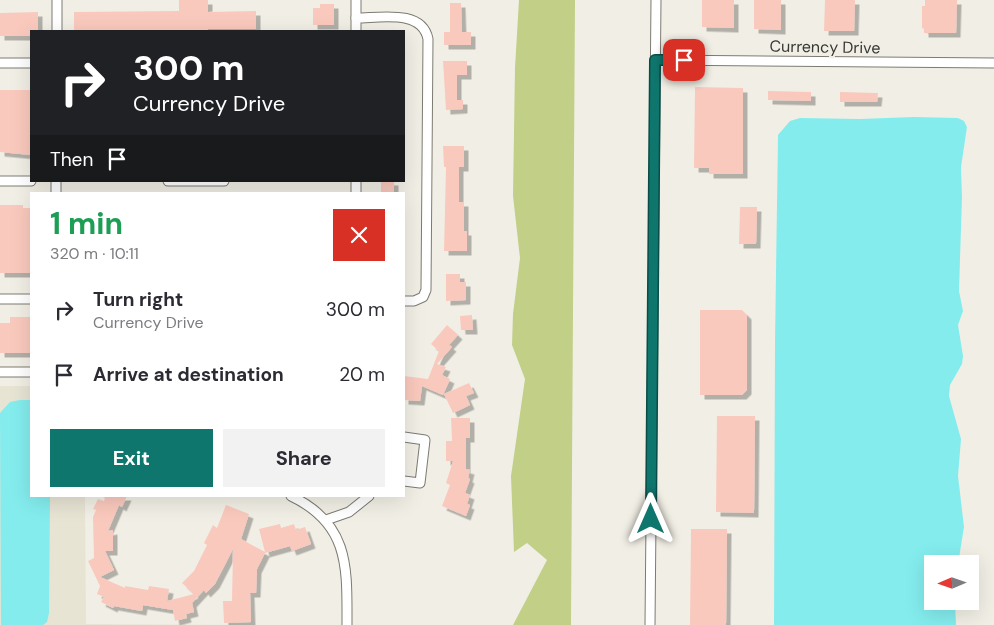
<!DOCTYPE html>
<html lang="en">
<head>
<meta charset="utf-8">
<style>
	:root { --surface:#fff; --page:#f2f2f3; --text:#2b2b33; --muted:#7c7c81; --accent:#0f766e }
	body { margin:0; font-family:"DM Sans",sans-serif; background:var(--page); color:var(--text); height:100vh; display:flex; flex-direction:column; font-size:19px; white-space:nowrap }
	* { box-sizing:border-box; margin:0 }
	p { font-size:16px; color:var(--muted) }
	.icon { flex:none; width:28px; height:28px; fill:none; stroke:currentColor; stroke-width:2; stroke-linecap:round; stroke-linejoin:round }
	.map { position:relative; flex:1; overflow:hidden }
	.sheet { position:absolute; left:30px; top:192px; width:375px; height:305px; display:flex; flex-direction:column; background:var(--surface); border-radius:0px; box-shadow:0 5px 20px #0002 }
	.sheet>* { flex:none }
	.banner { position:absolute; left:30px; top:30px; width:375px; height:152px; border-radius:0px; box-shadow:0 5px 20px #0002; background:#202124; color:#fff; overflow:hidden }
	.needle { width:32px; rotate:268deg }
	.tools { position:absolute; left:924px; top:555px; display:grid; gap:10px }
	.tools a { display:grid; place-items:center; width:55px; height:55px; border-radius:0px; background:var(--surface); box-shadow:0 5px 20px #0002; font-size:25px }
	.pin { position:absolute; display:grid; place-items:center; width:42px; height:42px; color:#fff; margin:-21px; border-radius:10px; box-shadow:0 2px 8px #0006 }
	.me { position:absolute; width:55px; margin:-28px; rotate:0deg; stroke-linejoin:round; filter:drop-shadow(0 0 4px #0008) }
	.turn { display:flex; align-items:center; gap:18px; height:105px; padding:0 20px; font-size:22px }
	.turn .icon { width:65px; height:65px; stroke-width:2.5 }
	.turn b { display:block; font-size:35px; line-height:42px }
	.then { display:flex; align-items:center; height:48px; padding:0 20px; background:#0003; gap:10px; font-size:19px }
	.round { display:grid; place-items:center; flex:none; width:52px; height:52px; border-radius:0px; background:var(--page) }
	.summary { display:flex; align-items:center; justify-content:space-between; height:85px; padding:0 20px }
	h1 { font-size:30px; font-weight:700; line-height:38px; color:#1e9e55 }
	.primary-button { display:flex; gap:10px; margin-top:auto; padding:10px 20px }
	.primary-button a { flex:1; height:58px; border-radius:0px; background:var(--accent); color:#fff; font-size:20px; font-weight:700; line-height:58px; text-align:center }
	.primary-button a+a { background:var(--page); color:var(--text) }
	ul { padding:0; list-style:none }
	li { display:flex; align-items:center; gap:15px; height:65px; padding:0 20px }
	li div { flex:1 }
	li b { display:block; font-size:19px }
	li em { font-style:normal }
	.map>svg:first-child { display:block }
	.built { fill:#e7e4d4 }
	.green { fill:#c1cf87 }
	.water { fill:#84eced }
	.building { fill:#fac9bd; filter:url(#shadow) }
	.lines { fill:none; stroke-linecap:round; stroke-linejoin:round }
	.street-casing { stroke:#7c7b72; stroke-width:11 }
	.street { stroke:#fff; stroke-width:9 }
	.route-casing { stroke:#0a4d48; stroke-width:12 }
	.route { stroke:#0f766e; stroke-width:9 }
	.labels { text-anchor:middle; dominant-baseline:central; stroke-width:4.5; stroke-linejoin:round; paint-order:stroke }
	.street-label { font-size:16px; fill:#373733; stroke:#f1efe5 }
</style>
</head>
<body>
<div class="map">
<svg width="994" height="625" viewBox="0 0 994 625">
	<defs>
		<filter id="shadow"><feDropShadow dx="4.5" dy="4.5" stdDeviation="0" flood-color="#0004"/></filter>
	</defs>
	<rect width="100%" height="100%" fill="#f1efe5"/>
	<polygon class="built" points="0,386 31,386 31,496 85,496 86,624 249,625 0,625"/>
	<polygon class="green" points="519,0 575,0 571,625 513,625 547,560 527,543 514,552 511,476 525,379 512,345 513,314 520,258 513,196 515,68"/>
	<g class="water">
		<polygon points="914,117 958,118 964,121 967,127 961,167 962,197 959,291 963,311 958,325 963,356 962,364 950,385 949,396 961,439 958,476 964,527 958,564 932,564 932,601 955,601 956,625 774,625 775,342 778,135 790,121 800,118 860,119"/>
		<polygon points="20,400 31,400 31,496 50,496 49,613 47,622 43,625 1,625 0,413 10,402"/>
	</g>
	<g class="building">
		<polygon points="179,0 208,0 208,12 256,11 256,29 208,29 208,31 74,31 74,12 179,11"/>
		<polygon points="702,0 734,0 734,28 702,27"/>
		<polygon points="754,0 781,0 781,30 754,29"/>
		<polygon points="825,0 855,0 854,31 824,31"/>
		<polygon points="925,0 957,0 956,33 924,33 924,29 922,28 922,6 925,6"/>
		<polygon points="450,3 461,3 462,32 471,32 471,45 444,45 444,32 450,32"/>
		<polygon points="320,4 334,4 334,25 313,25 313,8 320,8"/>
		<polygon points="38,12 38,31 31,31 31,36 0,36 0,13"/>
		<polygon points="443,61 467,61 467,75 457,75 457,100 463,100 463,109 446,110"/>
		<polygon points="695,87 743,88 743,174 709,174 709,168 694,168"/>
		<polygon points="0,90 31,90 31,155 0,152"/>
		<polygon points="768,91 811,92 811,101 768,100"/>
		<polygon points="840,92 878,93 877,102 840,102"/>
		<polygon points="443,146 464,146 464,167 459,167 459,202 464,202 464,231 467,231 467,251 444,251 446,167 444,167"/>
		<rect x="381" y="181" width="13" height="13"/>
		<polygon points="0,205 23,205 23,208 31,208 31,273 0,273"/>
		<polygon points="740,207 757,207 756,244 739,244"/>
		<polygon points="446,274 460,274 460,282 466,282 466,300 446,301"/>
		<polygon points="700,310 742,310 747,315 747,390 742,395 700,395"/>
		<polygon points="472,315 473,330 461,330 460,316"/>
		<polygon points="10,317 31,317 31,353 0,353 0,323 10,323"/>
		<polygon points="447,325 458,335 449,345 452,347 437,364 446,367 442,375 450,379 443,395 422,386 420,401 404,400 404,376 428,379 439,351 431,344"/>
		<polygon points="469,383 474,393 466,396 470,405 453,413 444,394"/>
		<polygon points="717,416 755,416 754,513 716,512"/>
		<polygon points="451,418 470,418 470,438 466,438 466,469 470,470 468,478 470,479 465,493 470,495 467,504 470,505 466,516 442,506 450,485 446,483 453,461 446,461 446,441 452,441"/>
		<polygon points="102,496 127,496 122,507 119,505 108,531 113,530 113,551 105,551 114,570 100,577 125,588 125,586 148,590 149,586 169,589 167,601 194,594 182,583 194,571 207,545 204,543 213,525 217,528 226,505 249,514 241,539 265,552 259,529 280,524 281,528 294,524 296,530 305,527 311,544 292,551 290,546 265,553 257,569 256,593 250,593 251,622 224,623 223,601 232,601 233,549 215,584 206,593 204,590 192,603 194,612 186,614 187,618 175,621 173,610 143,605 142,611 114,606 113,608 101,602 104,597 97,594 100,586 88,561 94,558 93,517 96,510 93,509 98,499 104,501 105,498"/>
		<polygon points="691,529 727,529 726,625 690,625"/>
	</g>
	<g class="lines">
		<g class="street-casing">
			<g id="street">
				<path d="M356,18C380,18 422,9 428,39L426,290L423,297L414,301H404"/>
				<polyline points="57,31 57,0"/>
				<polyline points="356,31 356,0"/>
				<polyline points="655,60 994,63"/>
				<polyline points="0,63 31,63"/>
				<polyline points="0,181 31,181"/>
				<polyline points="168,181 224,181"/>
				<polyline points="56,194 56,181"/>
				<polyline points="356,194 356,181"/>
				<polyline points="0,299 31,299"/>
				<polyline points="0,372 31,372"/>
				<polyline points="404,437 425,440 420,483 404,481"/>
				<path d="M291,496C350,524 347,568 347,625"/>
				<polyline points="326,520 349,512 369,496"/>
				<polyline points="650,625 656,0"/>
			</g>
		</g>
		<use href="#street" class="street"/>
	</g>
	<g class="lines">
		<g class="route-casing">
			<polyline id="route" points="651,519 655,60 684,60"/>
		</g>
		<use href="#route" class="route"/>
	</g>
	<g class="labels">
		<g class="street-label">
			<text transform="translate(825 47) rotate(1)">Currency Drive</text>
		</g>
	</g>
</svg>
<div class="tools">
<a><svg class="needle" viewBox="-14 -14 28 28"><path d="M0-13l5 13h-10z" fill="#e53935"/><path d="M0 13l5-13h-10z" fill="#7c7c81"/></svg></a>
</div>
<div class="pin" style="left:684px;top:60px;background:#d93025"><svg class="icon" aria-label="arrive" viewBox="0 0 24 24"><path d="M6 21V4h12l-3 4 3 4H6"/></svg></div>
<svg class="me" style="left:651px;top:519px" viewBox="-20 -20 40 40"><path d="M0-17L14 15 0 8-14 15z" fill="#0f766e" stroke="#fff" stroke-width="4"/></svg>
<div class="banner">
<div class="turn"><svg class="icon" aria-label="right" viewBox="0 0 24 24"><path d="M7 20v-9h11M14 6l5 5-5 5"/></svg><div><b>300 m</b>Currency Drive</div></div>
<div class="then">Then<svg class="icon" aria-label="arrive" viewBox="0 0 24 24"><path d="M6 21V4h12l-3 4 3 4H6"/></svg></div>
</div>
<section class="sheet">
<div class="summary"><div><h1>1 min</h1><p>320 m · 10:11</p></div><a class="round" style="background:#d93025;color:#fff"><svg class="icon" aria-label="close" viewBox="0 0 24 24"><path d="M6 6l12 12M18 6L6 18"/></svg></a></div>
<ul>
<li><svg class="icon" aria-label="right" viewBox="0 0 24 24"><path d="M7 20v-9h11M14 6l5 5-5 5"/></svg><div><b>Turn right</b><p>Currency Drive</p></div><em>300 m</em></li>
<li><svg class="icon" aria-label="arrive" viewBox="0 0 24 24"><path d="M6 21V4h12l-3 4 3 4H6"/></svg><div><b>Arrive at destination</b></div><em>20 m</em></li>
</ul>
<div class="primary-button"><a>Exit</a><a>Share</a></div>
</section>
</div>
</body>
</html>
